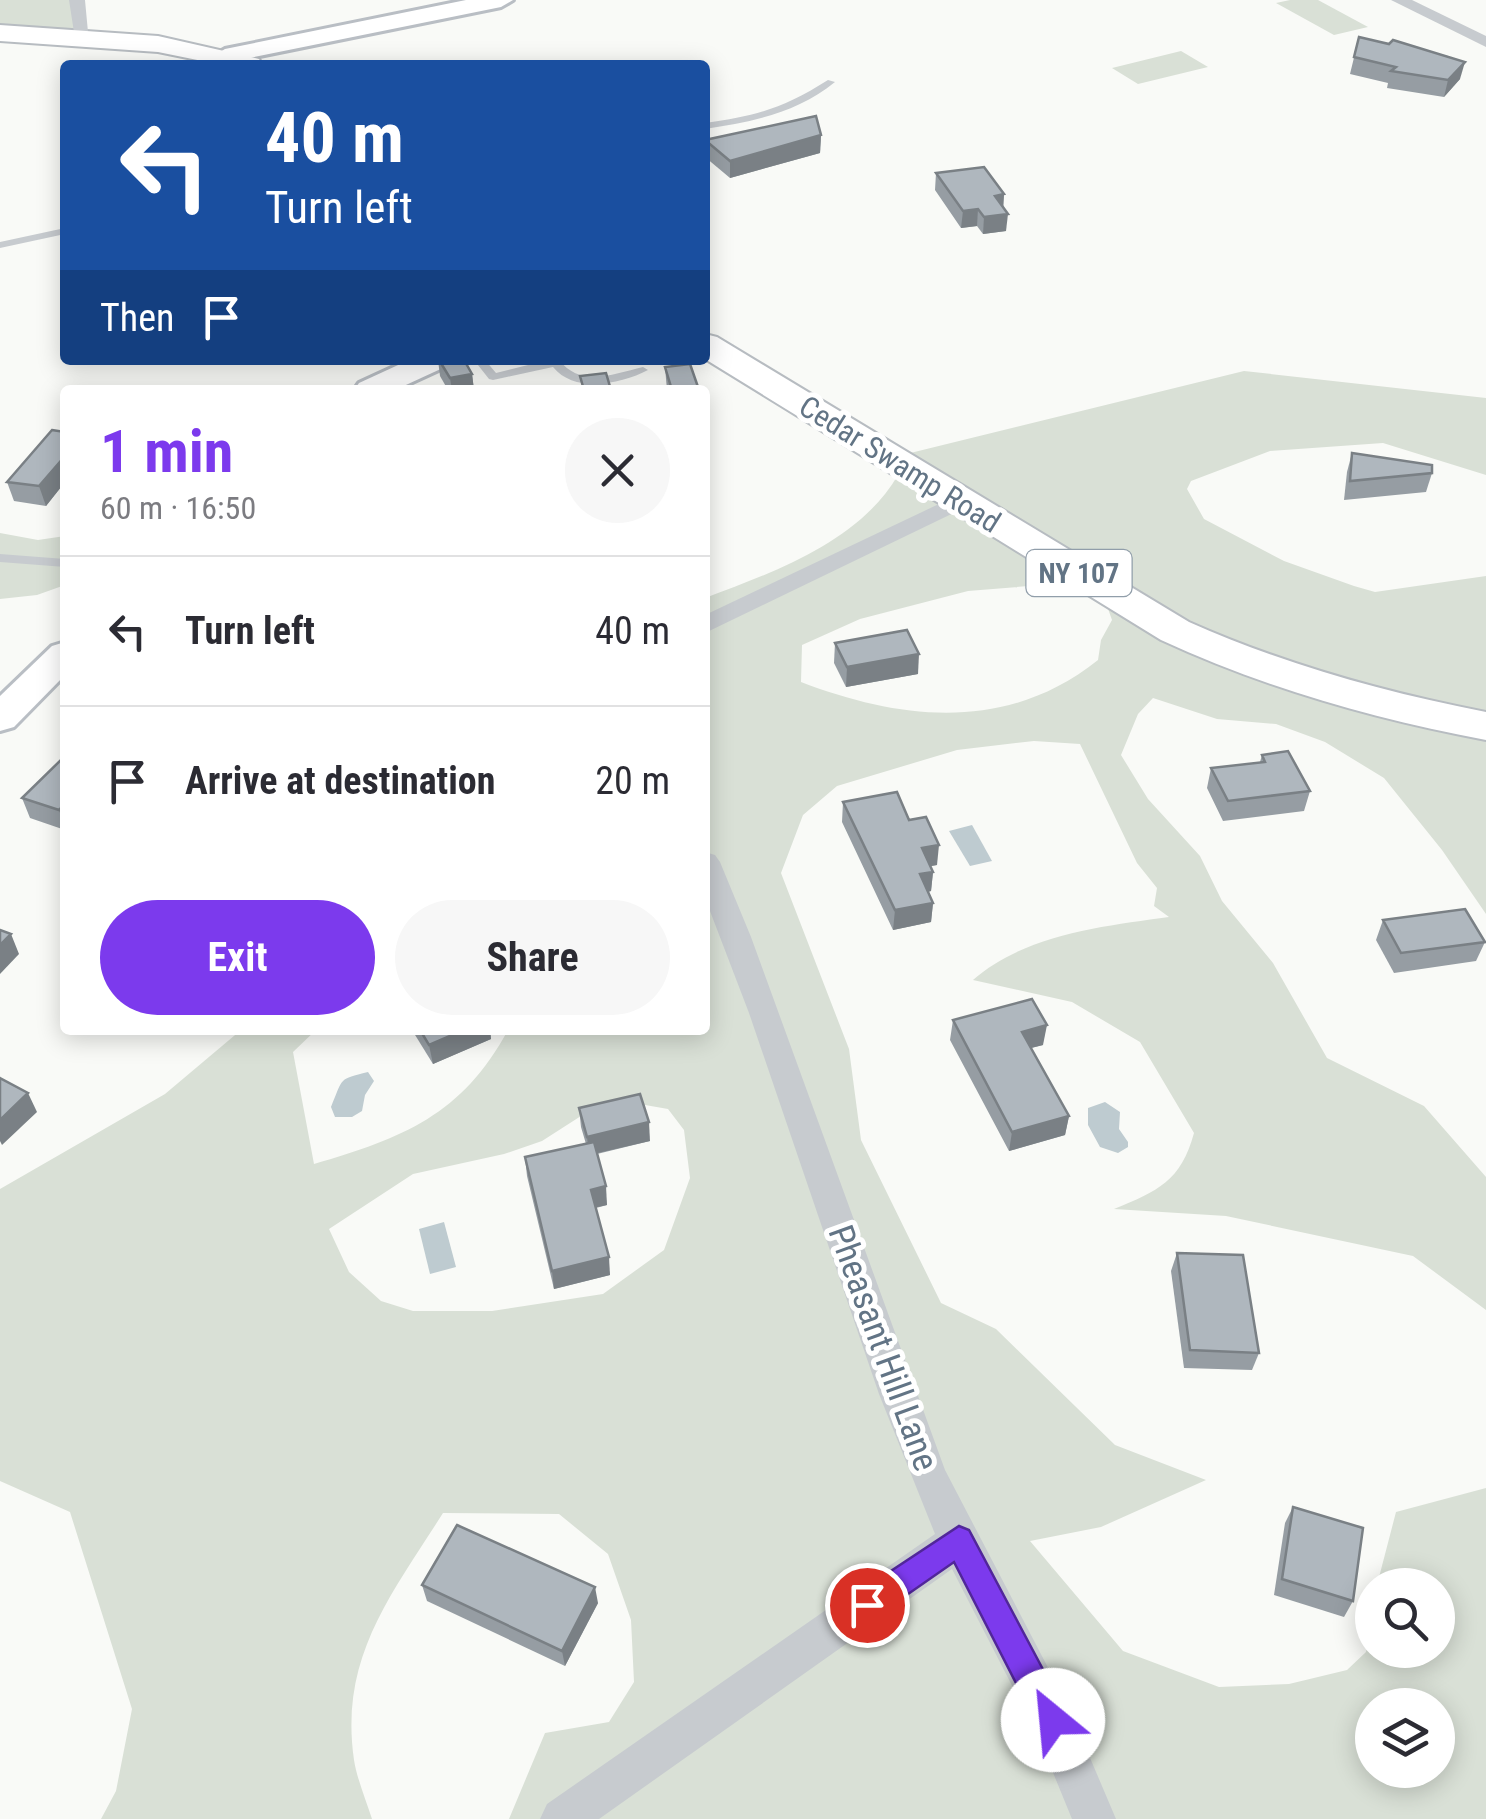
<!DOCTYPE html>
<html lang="en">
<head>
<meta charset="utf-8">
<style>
	:root { --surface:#fff; --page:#f7f7f7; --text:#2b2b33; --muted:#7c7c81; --line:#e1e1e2; --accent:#7c3aed }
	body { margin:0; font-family:"Roboto Condensed",sans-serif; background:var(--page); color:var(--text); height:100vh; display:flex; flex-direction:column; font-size:38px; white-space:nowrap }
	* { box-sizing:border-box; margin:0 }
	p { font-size:32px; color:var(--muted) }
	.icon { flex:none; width:55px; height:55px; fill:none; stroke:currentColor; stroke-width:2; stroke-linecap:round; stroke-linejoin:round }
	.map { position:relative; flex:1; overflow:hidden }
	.side { position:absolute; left:60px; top:385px; width:650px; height:650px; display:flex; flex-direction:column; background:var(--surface); border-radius:10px; box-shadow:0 5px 25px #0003 }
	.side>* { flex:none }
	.hud { position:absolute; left:60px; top:60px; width:650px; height:305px; border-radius:10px; box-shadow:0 5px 25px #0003; background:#1a4fa0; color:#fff; overflow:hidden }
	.buttons { position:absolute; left:1355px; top:1568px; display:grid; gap:20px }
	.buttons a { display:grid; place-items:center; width:100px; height:100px; border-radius:50%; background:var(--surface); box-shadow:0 5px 25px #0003; font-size:50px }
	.pin { position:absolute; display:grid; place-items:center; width:85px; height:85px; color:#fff; margin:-42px; border:5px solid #fff; border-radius:50%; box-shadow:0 2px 10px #0007 }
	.me { position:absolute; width:110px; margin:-55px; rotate:332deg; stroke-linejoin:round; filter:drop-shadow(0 0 8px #0008) }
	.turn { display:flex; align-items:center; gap:35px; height:210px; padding:0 40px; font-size:45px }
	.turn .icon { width:130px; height:130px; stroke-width:2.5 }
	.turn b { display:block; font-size:70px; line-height:85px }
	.then { display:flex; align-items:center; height:95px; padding:0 40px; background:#0003; gap:20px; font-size:38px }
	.round { display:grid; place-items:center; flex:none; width:105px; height:105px; border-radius:52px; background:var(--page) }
	.head { display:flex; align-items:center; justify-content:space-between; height:170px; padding:0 40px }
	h1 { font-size:60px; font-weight:700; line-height:75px; color:var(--accent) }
	.button { display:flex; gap:20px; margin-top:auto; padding:20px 40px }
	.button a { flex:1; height:115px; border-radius:60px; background:var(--accent); color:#fff; font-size:40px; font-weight:700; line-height:115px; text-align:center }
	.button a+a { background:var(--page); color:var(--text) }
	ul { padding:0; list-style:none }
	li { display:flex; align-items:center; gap:30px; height:150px; padding:0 40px; border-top:2px solid var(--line) }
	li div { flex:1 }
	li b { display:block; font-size:38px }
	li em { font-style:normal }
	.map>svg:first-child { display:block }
	.green { fill:#d9e0d6; fill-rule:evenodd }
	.water { fill:#becbd0 }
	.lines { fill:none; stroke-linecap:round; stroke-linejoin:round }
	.secondary-casing { stroke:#b9bec4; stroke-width:6 }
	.primary-casing { stroke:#b7bcc1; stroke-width:4 }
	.lane { fill:#c7cbcf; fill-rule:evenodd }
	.street { fill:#c7cbcf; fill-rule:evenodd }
	.secondary { fill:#fff; fill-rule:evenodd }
	.primary { fill:#fff; fill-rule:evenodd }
	.wall { fill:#969da3 }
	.shaded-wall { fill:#7a8085 }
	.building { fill:#afb7be; stroke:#7a8085; stroke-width:2.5 }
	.route { fill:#7c3aed; stroke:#51269a; stroke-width:2.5 }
	.labels { text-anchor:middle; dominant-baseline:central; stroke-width:10; stroke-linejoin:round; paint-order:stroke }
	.shield { fill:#fff; stroke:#919eaa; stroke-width:2.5 }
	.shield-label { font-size:28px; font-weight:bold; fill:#627485 }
	.street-label { font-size:30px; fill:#627485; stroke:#fff }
	.near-street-label { font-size:35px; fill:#627485; stroke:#fff }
</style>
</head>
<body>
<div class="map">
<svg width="1486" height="1819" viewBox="0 0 1486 1819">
	<rect width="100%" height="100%" fill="#f9faf7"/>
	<g class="green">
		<polygon points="0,0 75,0 83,39 0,33"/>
		<polygon points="1290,0 1318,0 1368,27 1334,35 1276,3"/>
		<polygon points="1181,51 1208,67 1138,84 1112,68"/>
		<polygon points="1244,371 1486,398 1486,475 1383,443 1270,451 1191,481 1187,489 1204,519 1284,561 1354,586 1375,592 1486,576 1486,726 1243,663 890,458"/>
		<path d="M895,464L1177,637L1254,673L1336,700L1486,730V914L1442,850L1384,778L1325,742L1276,724L1217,719L1153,698L1138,714L1121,755L1148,799L1200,856L1222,901L1273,963L1327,1058L1424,1106L1486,1177V1310L1413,1256L1226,1216L1114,1209C1158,1191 1181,1181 1194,1133L1140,1042L1072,1002L973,980C1024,935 1103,926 1169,917L1154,906L1157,888L1137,863L1080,744L1034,741L957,750L837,786L803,815L781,873L849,1049L861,1140L941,1303L996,1329L1115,1445L1206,1480L1101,1527L1030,1541L1123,1651L1219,1687L1289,1684L1347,1670L1366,1652L1372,1613V1650H1438V1585H1377L1396,1512L1486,1488V1819H509L545,1733L609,1722L634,1682L631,1620L608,1554L559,1514L443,1513C392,1594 339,1657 354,1760C357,1779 366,1800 372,1819H101L116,1791L132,1709L70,1512L0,1481V1189L165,1094L241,1030H316L293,1052L314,1164C403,1138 462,1115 508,1030H705V598C774,572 859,542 898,475ZM1078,582L1101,589L1112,620L1101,640L1098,660C1008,732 903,721 801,682L802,645L860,619L968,591ZM628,1102L668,1109L684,1130L690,1178L664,1250L603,1294L492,1311H413L381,1301L349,1272L329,1229L413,1174L504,1154L542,1141L581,1116ZM1372,1705H1438V1770H1372Z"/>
		<polygon points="0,533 38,540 65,536 65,585 37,595 0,599"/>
	</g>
	<g class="water">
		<polygon points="972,825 992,861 970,866 949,831"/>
		<path d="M368,1072L374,1081L365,1095L362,1111L352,1117H335L331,1107C344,1076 338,1080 368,1072Z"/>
		<polygon points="1105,1102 1120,1112 1119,1129 1128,1142 1128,1147 1118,1153 1100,1147 1088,1125 1088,1108"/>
		<polygon points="444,1222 456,1267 430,1274 419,1229"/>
	</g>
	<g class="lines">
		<g class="secondary-casing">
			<g id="secondary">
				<polygon points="466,0 513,0 501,7 225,63 213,56 225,49"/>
				<polygon points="409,360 449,360 445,367 395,390 354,390 359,383"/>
				<polygon points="65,642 65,675 14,727 0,731 0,696 52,646"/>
			</g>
		</g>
		<g class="primary-casing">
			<g id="primary">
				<polygon points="0,25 158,36 259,59 263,65 222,65 158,52 0,41"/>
				<path d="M705,334L717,337L1189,622C1286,665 1383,692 1486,712V740C1373,719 1265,688 1161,640L705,359Z"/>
			</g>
		</g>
		<g class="lane">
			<path d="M828,80L835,82C797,113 752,122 705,129V123C756,116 784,108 828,80Z"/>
			<polygon points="65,228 65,234 0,248 0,242"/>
			<path d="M474,360H485L496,373L548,360H559C581,388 613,374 643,367L648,370C621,384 575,394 553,367L493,380L489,379Z"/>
			<polygon points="0,554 65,559 65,567 0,562"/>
		</g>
		<g class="street">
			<polygon points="69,0 85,0 89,43 75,39"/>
			<polygon points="1391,0 1412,0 1486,36 1486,47"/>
			<polygon points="960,494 968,496 972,501 968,506 705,633 705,615"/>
			<polygon points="705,852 715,855 720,862 751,937 945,1470 1068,1706 1116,1819 1072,1819 1038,1736 952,1569 599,1819 540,1819 547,1804 935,1534 879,1394 749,1013 705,898"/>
		</g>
		<use href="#secondary" class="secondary"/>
		<use href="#primary" class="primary"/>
	</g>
	<g class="wall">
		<polygon points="1359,37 1460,79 1444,97 1387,88 1388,83 1350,74"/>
		<polygon points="821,135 820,153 730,178 705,157 705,139"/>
		<polygon points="936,173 1004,194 1003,207 1006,231 983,234 977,226 961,228 935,190"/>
		<polygon points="438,360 464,360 472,374 474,390 448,390 440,376"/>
		<polygon points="665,367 698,387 698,390 667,390"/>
		<polygon points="65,432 65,482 46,506 14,501 7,482"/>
		<polygon points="1352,453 1432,473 1426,492 1344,500 1347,472"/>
		<polygon points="835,643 918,674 846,687 834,663"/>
		<polygon points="1262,755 1310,791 1304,811 1223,821 1207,788 1211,768 1260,762"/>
		<polygon points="65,756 65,830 30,818 22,798"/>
		<polygon points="843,802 909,820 937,865 930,866 933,872 931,891 928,892 933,903 931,922 893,930 842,822"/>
		<polygon points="1383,920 1485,942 1476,961 1394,973 1376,940"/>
		<polygon points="953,1020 1043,1045 1031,1048 1069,1116 1065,1135 1009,1151 950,1040"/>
		<polygon points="412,1030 490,1030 491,1039 433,1064"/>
		<polygon points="579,1108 650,1141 597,1154 607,1205 596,1208 610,1275 554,1289 527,1176 525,1157 586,1144 581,1127"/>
		<polygon points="1177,1253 1259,1353 1252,1370 1184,1368 1171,1271"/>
		<polygon points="1293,1507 1353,1601 1344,1617 1274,1595 1285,1523"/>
		<polygon points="422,1585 598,1603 565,1666 427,1601"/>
	</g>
	<g class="shaded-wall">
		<polygon points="1465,62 1460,79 1444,97 1448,80"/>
		<polygon points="821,135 820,153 730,178 730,161"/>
		<polygon points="1004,194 1003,211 995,196"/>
		<polygon points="978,209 977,226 961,228 963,211"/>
		<polygon points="1008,214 1006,231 983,234 984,217"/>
		<polygon points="472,374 474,390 452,390 450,378"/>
		<polygon points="65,456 65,482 46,506 39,486"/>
		<polygon points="919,654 918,674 846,687 847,667"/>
		<polygon points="65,804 65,827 59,810"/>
		<polygon points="939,845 937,865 920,868 922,848"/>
		<polygon points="933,872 931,891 918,894 920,874"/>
		<polygon points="933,903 931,922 893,930 895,910"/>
		<polygon points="11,934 19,954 0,974 0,945"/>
		<polygon points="1047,1025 1043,1045 1019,1051 1022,1032"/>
		<polygon points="464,1030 490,1030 491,1039 433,1064 429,1045"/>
		<polygon points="28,1093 37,1112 2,1145 0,1141 0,1120"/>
		<polygon points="1069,1116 1065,1135 1009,1151 1012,1132"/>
		<polygon points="649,1122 650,1141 589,1155 587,1137"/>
		<polygon points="606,1186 607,1205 593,1208 591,1190"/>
		<polygon points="609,1257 610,1275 554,1289 552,1271"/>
		<polygon points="595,1587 598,1603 565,1666 562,1651"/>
	</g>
	<g class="building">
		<polygon points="1359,37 1389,44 1393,40 1465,62 1448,80 1391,71 1396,67 1354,57"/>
		<polygon points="816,116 821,135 730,161 705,140"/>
		<polygon points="984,167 1004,194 995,196 1008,214 984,217 978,209 963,211 936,173"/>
		<polygon points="439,360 464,360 472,374 450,378"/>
		<polygon points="690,364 698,387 672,390 665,367"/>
		<polygon points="606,373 611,390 584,390 580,376"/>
		<polygon points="52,430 65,432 65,456 39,486 7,482"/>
		<polygon points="1352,453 1432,465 1432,473 1350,481"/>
		<polygon points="907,630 919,654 847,667 835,643"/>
		<polygon points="1288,751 1310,791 1228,801 1211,768 1265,762 1262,755"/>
		<polygon points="65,756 65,804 59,810 22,798"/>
		<polygon points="897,792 909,820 926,817 939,845 922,848 933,872 920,874 933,903 895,910 843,802"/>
		<polygon points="1465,909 1485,942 1401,953 1383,920"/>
		<polygon points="0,930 11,934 0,945"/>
		<polygon points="1032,999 1047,1025 1022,1032 1069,1116 1012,1132 953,1020"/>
		<polygon points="420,1030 464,1030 429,1045"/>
		<polygon points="0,1078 28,1093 0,1120"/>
		<polygon points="640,1094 649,1122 587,1137 579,1108"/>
		<polygon points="594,1142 606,1186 591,1190 609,1257 552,1271 525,1157"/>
		<polygon points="1177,1253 1243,1255 1259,1353 1190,1350"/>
		<polygon points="1293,1507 1363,1528 1353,1601 1282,1579"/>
		<polygon points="457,1525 595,1587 562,1651 422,1585"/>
	</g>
	<polygon class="route" points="959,1526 969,1530 1064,1709 1069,1720 1064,1732 1053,1736 1041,1732 954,1562 878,1615 867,1620 856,1615 852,1605 856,1594"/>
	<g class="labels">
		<rect class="shield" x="1026.5" y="550" width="105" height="46" rx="8"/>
		<g class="shield-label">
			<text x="1079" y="573">NY 107</text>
		</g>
		<g class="street-label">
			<text transform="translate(900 464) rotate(32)">Cedar Swamp Road</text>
		</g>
		<g class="near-street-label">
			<text transform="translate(883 1348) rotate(70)">Pheasant Hill Lane</text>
		</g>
	</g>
</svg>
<div class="buttons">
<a><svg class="icon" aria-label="search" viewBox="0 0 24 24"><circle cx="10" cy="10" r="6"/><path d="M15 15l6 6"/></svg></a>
<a><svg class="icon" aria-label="layers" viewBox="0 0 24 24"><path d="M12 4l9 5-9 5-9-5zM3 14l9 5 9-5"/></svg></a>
</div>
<div class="pin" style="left:867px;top:1605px;background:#d93025"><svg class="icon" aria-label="arrive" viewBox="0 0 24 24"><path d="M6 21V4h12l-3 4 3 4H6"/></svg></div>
<svg class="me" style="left:1053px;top:1720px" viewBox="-20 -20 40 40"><circle r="19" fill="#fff"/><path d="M0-13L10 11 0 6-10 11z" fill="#7c3aed"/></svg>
<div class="hud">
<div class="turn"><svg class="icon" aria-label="left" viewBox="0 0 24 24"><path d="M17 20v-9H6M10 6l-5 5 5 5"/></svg><div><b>40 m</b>Turn left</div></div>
<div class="then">Then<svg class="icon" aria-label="arrive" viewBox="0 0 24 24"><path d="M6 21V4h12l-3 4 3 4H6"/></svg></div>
</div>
<section class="side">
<div class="head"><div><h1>1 min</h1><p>60 m · 16:50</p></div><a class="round"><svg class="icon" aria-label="close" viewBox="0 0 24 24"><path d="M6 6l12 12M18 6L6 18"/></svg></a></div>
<ul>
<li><svg class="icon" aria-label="left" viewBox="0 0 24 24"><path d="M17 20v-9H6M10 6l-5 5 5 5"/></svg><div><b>Turn left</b></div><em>40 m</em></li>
<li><svg class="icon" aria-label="arrive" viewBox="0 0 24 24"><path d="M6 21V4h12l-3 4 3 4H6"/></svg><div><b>Arrive at destination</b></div><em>20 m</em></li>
</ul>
<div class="button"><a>Exit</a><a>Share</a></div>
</section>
</div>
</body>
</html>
